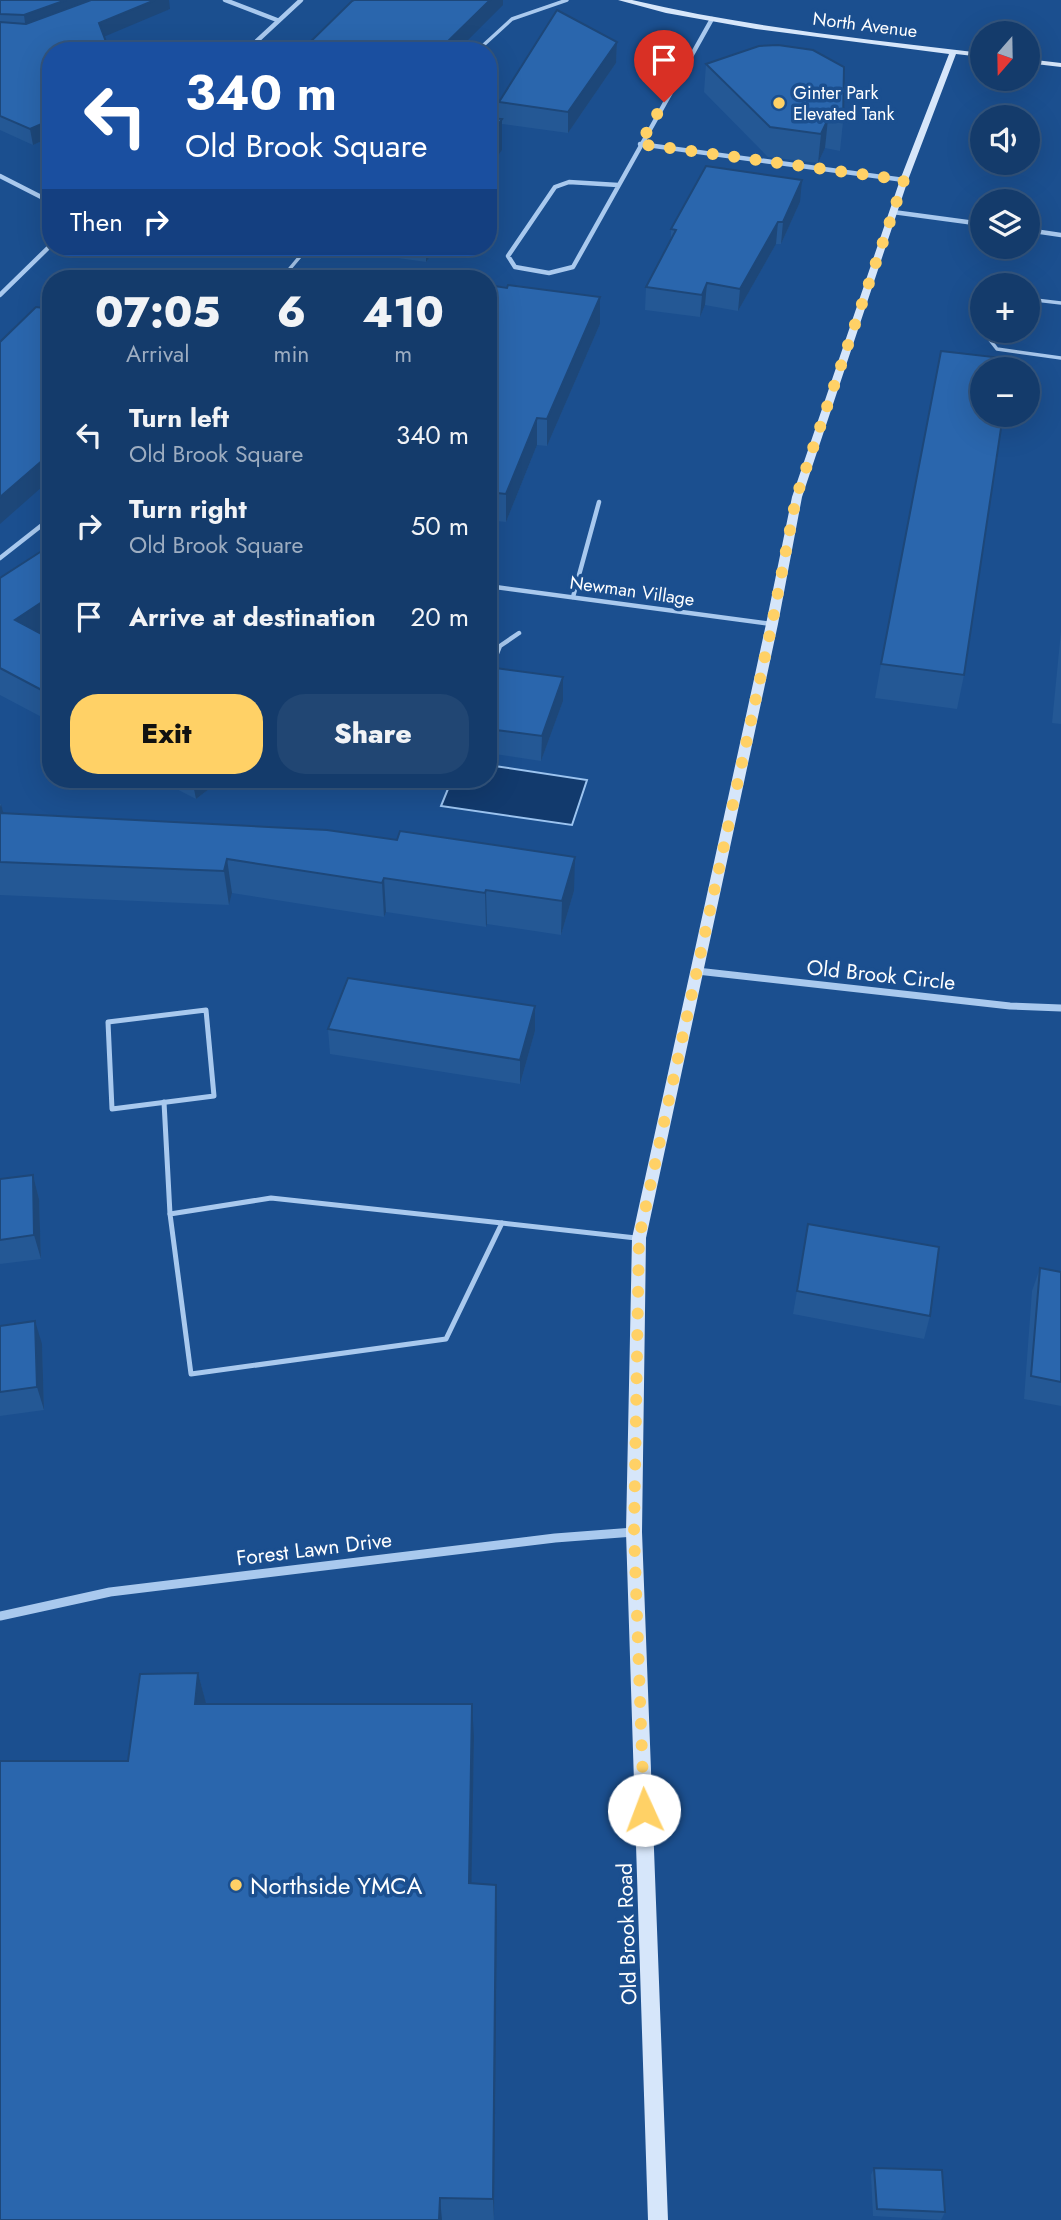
<!DOCTYPE html>
<html lang="en">
<head>
<meta charset="utf-8">
<style>
	:root { --surface:#143b6b; --page:#214673; --text:#f1f3f6; --muted:#9dadc1; --line:#33557e; --accent:#ffd166 }
	body { margin:0; font-family:Jost,sans-serif; background:var(--page); color:var(--text); height:100vh; display:flex; flex-direction:column; font-size:26px; white-space:nowrap }
	* { box-sizing:border-box; margin:0 }
	p { font-size:23px; color:var(--muted) }
	.icon { flex:none; width:38px; height:38px; fill:none; stroke:currentColor; stroke-width:2; stroke-linecap:round; stroke-linejoin:round }
	.map { position:relative; flex:1; overflow:hidden }
	.sheet { position:absolute; left:42px; top:270px; width:455px; height:518px; display:flex; flex-direction:column; background:var(--surface); border-radius:28px; box-shadow:0 7px 28px #0002,0 0 0 2px var(--line) }
	.sheet>* { flex:none }
	.guide { position:absolute; left:42px; top:42px; width:455px; height:214px; border-radius:28px; box-shadow:0 7px 28px #0002,0 0 0 2px var(--line); background:#1a4fa0; color:#fff; overflow:hidden }
	.needle { width:46px; rotate:200deg }
	.buttons { position:absolute; left:970px; top:21px; display:grid; gap:14px }
	.buttons a { display:grid; place-items:center; width:70px; height:70px; border-radius:50%; background:var(--surface); box-shadow:0 7px 28px #0002,0 0 0 2px var(--line); font-size:35px }
	.pin { position:absolute; display:grid; place-items:center; width:60px; height:60px; color:#fff; margin:-72px -30px; border-radius:50% 50% 50% 0; rotate:-45deg; box-shadow:0 0 7px #0007 }
	.pin .icon { rotate:45deg }
	.me { position:absolute; width:77px; margin:-38px; rotate:358deg; stroke-linejoin:round; filter:drop-shadow(0 0 5px #0008) }
	.turn { display:flex; align-items:center; gap:24px; height:147px; padding:0 28px; font-size:32px }
	.turn .icon { width:91px; height:91px; stroke-width:2.5 }
	.turn b { display:block; font-size:49px; line-height:60px }
	.then { display:flex; align-items:center; height:66px; padding:0 28px; background:#0003; gap:14px; font-size:26px }
	.eta { display:flex; justify-content:space-evenly; align-items:center; height:119px; text-align:center }
	.eta b { font-size:42px; font-weight:800; line-height:49px }
	.button { display:flex; gap:14px; margin-top:auto; padding:14px 28px }
	.button a { flex:1; height:80px; border-radius:28px; background:var(--accent); color:#111; font-size:28px; font-weight:800; line-height:80px; text-align:center }
	.button a+a { background:var(--page); color:var(--text) }
	ul { padding:0; list-style:none }
	li { display:flex; align-items:center; gap:21px; height:91px; padding:0 28px }
	li div { flex:1 }
	li b { display:block; font-size:26px }
	li em { font-style:normal }
	.map>svg:first-child { display:block }
	.water { fill:#123a6d; stroke:#9cc4f0; stroke-width:2 }
	.lines { fill:none; stroke-linecap:round; stroke-linejoin:round }
	.lane-far2 { stroke:#a9c9ee; stroke-width:3.5 }
	.lane-far1 { stroke:#a9c9ee; stroke-width:4.5 }
	.lane { stroke:#a9c9ee; stroke-width:5 }
	.street-far2 { stroke:#a9c9ee; stroke-width:4.5 }
	.street-far1 { stroke:#a9c9ee; stroke-width:7 }
	.street { stroke:#a9c9ee; stroke-width:9 }
	.secondary { fill:#d6e6fa; fill-rule:evenodd }
	.wall { fill:#245895 }
	.shaded-wall { fill:#1d4779 }
	.building { fill:#2a66ad; stroke:#1d4779; stroke-width:2 }
	.route { stroke:#ffd166; stroke-width:12; stroke-dasharray:0 21.6 }
	.poi-dot { fill:#ffd166; stroke:#1b4f8f; stroke-width:2.5 }
	.labels { text-anchor:middle; dominant-baseline:central; stroke-width:7; stroke-linejoin:round; paint-order:stroke }
	.far-street-label { font-size:18px; fill:#fff; stroke:#1b4f8f }
	.far-poi-label { font-size:18px; fill:#fff; stroke:#1b4f8f; text-anchor:start }
	.street-label { font-size:21px; fill:#fff; stroke:#1b4f8f }
	.near-poi-label { font-size:24px; fill:#fff; stroke:#1b4f8f; text-anchor:start }
</style>
</head>
<body>
<div class="map">
<svg width="1061" height="2220" viewBox="0 0 1061 2220">
	<rect width="100%" height="100%" fill="#1b4f8f"/>
	<polygon class="water" points="488,765 587,780 572,825 441,806 452,779 488,779"/>
	<g class="lines">
		<g class="lane-far2">
			<polyline points="477,51 512,19 567,0"/>
			<polyline points="282,278 308,247"/>
			<polyline points="1027,299 1061,303"/>
			<polyline points="983,331 997,349 1061,358"/>
		</g>
		<g class="lane-far1">
			<polyline points="0,558 51,518"/>
			<polyline points="488,586 772,624"/>
			<polyline points="573,597 599,502"/>
			<polyline points="488,676 500,646 519,633"/>
		</g>
		<g class="lane">
			<polygon points="206,1010 214,1096 112,1109 108,1022"/>
			<polyline points="164,1102 170,1214"/>
			<polygon points="271,1198 502,1223 446,1339 191,1374 170,1214"/>
			<polyline points="502,1223 636,1238"/>
		</g>
		<g class="street-far2">
			<polyline points="225,0 277,20"/>
			<polyline points="246,51 301,0"/>
			<polyline points="640,144 904,180"/>
			<polyline points="0,176 51,202"/>
			<polyline points="618,185 569,182 555,187 508,256 515,267 549,273 573,267 712,19"/>
			<polyline points="893,212 982,224"/>
			<polyline points="1027,230 1061,235"/>
			<polyline points="0,295 51,245"/>
		</g>
		<polyline class="street-far1" points="697,971 1010,1006 1061,1008"/>
		<polyline class="street" points="0,1616 110,1592 555,1538 634,1532"/>
		<g class="secondary">
			<path d="M618,0H632C747,27 864,39 982,53V57L956,54L908,180L802,497L778,624L646,1238L642,1532L668,2220H648L626,1532L632,1238L766,624L792,497L900,180L949,54L756,29L666,13Z"/>
			<polygon points="1027,59 1061,63 1061,67 1027,63"/>
		</g>
	</g>
	<g class="wall">
		<polygon points="0,0 170,9 51,51 51,137 33,145 0,130"/>
		<polygon points="617,42 616,63 568,133 502,124 502,150 488,170 488,118 499,119 499,102"/>
		<polygon points="706,64 843,122 840,151 825,148 818,163 768,157 704,92"/>
		<polygon points="800,202 781,244 776,244 738,311 705,305 700,317 645,310 646,287 671,240 671,229"/>
		<polygon points="376,247 437,247 426,262 377,255"/>
		<polygon points="488,285 600,297 600,324 547,446 537,445 506,522 488,520"/>
		<polygon points="0,578 45,636 51,639 51,722 0,695"/>
		<polygon points="1061,631 1061,724 1052,723"/>
		<polygon points="881,664 964,675 957,709 875,698"/>
		<polygon points="488,667 563,701 541,761 488,753"/>
		<polygon points="157,779 222,779 196,799"/>
		<polygon points="0,804 1,804 3,813 574,891 561,935 487,924 486,927 386,912 384,917 232,893 229,905 0,895"/>
		<polygon points="535,1006 535,1031 520,1084 330,1054 328,1029"/>
		<polygon points="33,1175 39,1199 41,1259 0,1264 0,1179"/>
		<polygon points="1040,1268 1061,1272 1061,1406 1024,1399 1032,1291"/>
		<polygon points="797,1291 930,1316 924,1339 793,1314"/>
		<polygon points="0,1326 42,1344 44,1410 0,1416"/>
		<polygon points="198,1673 206,1704 474,1737 471,1883 496,1885 497,1915 494,2220 0,2220 128,1761"/>
		<polygon points="874,2168 945,2212 941,2220 873,2216 871,2175"/>
	</g>
	<g class="shaded-wall">
		<polygon points="66,0 108,0 26,31 24,15"/>
		<polygon points="155,0 169,0 170,9 101,38 99,23"/>
		<polygon points="490,0 503,0 503,5 457,51 438,51"/>
		<polygon points="617,42 616,63 568,133 568,112"/>
		<polygon points="502,119 502,150 488,170 488,139"/>
		<polygon points="828,119 825,148 818,163 821,134"/>
		<polygon points="51,120 51,137 33,145 30,129"/>
		<polygon points="802,180 800,202 781,244 783,222"/>
		<polygon points="778,222 776,244 738,311 740,289"/>
		<polygon points="426,247 437,247 426,262"/>
		<polygon points="707,283 705,305 700,317 702,295"/>
		<polygon points="600,297 600,324 547,446 547,419"/>
		<polygon points="537,418 537,445 506,522 506,494"/>
		<polygon points="51,453 51,479 0,524 0,497"/>
		<polygon points="51,596 51,632 22,651 15,620"/>
		<polygon points="563,677 563,701 541,761 542,736"/>
		<polygon points="192,779 222,779 196,799"/>
		<polygon points="1,804 10,838 0,822 0,807"/>
		<polygon points="575,857 574,891 561,935 562,901"/>
		<polygon points="227,859 232,893 229,905 224,871"/>
		<polygon points="384,878 386,912 384,917 382,883"/>
		<polygon points="486,890 487,924 486,927 485,893"/>
		<polygon points="535,1006 535,1031 520,1084 520,1060"/>
		<polygon points="33,1175 39,1199 41,1259 34,1235"/>
		<polygon points="35,1321 42,1344 44,1410 37,1387"/>
		<polygon points="198,1673 207,1707 195,1704"/>
		<polygon points="472,1704 474,1737 471,1913 469,1883"/>
		<polygon points="496,1885 497,1915 494,2220 493,2199"/>
		<polygon points="440,2198 442,2220 439,2220"/>
	</g>
	<g class="building">
		<polygon points="0,0 66,0 24,15 0,14"/>
		<polygon points="91,0 155,0 99,23 108,47 118,51 51,51 51,120 30,129 0,116 0,22 26,24"/>
		<polygon points="354,0 490,0 438,51 301,51 352,1"/>
		<polygon points="557,10 617,42 568,112 499,102"/>
		<polygon points="778,45 813,50 844,67 843,122 828,119 821,134 770,127 706,64 759,46"/>
		<polygon points="488,118 502,119 488,139"/>
		<polygon points="706,166 802,180 783,222 778,222 740,289 707,283 702,295 646,287 676,230 671,229"/>
		<polygon points="488,285 507,288 508,285 600,297 547,419 537,418 506,494 488,492"/>
		<polygon points="36,307 51,309 51,453 0,497 0,342"/>
		<polygon points="941,351 1011,359 1009,369 982,369 982,415 1003,415 964,675 881,664"/>
		<polygon points="51,545 51,596 15,620 51,639 51,695 0,668 0,578"/>
		<polygon points="488,667 563,677 542,736 488,729"/>
		<polygon points="0,813 327,830 397,840 400,831 575,857 562,901 486,890 485,893 384,878 382,883 227,859 224,871 0,862"/>
		<polygon points="348,978 535,1006 520,1060 328,1029"/>
		<polygon points="33,1175 34,1235 0,1240 0,1179"/>
		<polygon points="808,1224 939,1247 930,1316 797,1291"/>
		<polygon points="1040,1268 1061,1272 1061,1382 1031,1376"/>
		<polygon points="35,1321 37,1387 0,1392 0,1326"/>
		<polygon points="198,1673 195,1704 472,1704 469,1883 496,1885 493,2199 440,2198 439,2220 0,2220 0,1761 128,1761 140,1674"/>
		<polygon points="874,2168 942,2170 945,2212 877,2209"/>
	</g>
	<g class="lines">
		<polyline class="route" points="644,1810 634,1532 639,1238 772,624 796,498 904,180 640,144 664,102"/>
	</g>
	<g class="poi-dot">
		<circle cx="779" cy="103" r="7"/>
		<circle cx="236" cy="1885" r="7"/>
	</g>
	<g class="labels">
		<g class="far-street-label">
			<text transform="translate(865 25) rotate(7)">North Avenue</text>
			<text transform="translate(632 591) rotate(8)">Newman Village</text>
		</g>
		<g class="far-poi-label">
			<text x="793" y="93">Ginter Park<tspan x="793" dy="21">Elevated Tank</tspan></text>
		</g>
		<g class="street-label">
			<text transform="translate(881 975) rotate(6)">Old Brook Circle</text>
			<text transform="translate(314 1549) rotate(-7)">Forest Lawn Drive</text>
			<text transform="translate(627 1934) rotate(-92)">Old Brook Road</text>
		</g>
		<g class="near-poi-label">
			<text x="250" y="1885">Northside YMCA</text>
		</g>
	</g>
</svg>
<div class="buttons">
<a><svg class="needle" viewBox="-14 -14 28 28"><path d="M0-13l5 13h-10z" fill="#e53935"/><path d="M0 13l5-13h-10z" fill="#9dadc1"/></svg></a>
<a><svg class="icon" aria-label="sound" viewBox="0 0 24 24"><path d="M4 9h4l5-4v14l-5-4H4zM17 9q2 3 0 6"/></svg></a>
<a><svg class="icon" aria-label="layers" viewBox="0 0 24 24"><path d="M12 4l9 5-9 5-9-5zM3 14l9 5 9-5"/></svg></a>
<a>+</a>
<a>−</a>
</div>
<div class="pin" style="left:664px;top:102px;background:#d93025"><svg class="icon" aria-label="arrive" viewBox="0 0 24 24"><path d="M6 21V4h12l-3 4 3 4H6"/></svg></div>
<svg class="me" style="left:644px;top:1810px" viewBox="-20 -20 40 40"><circle r="19" fill="#fff"/><path d="M0-13L10 11 0 6-10 11z" fill="#ffd166"/></svg>
<div class="guide">
<div class="turn"><svg class="icon" aria-label="left" viewBox="0 0 24 24"><path d="M17 20v-9H6M10 6l-5 5 5 5"/></svg><div><b>340 m</b>Old Brook Square</div></div>
<div class="then">Then<svg class="icon" aria-label="right" viewBox="0 0 24 24"><path d="M7 20v-9h11M14 6l5 5-5 5"/></svg></div>
</div>
<section class="sheet">
<div class="eta">
<div><b>07:05</b><p>Arrival</p></div>
<div><b>6</b><p>min</p></div>
<div><b>410</b><p>m</p></div>
</div>
<ul>
<li><svg class="icon" aria-label="left" viewBox="0 0 24 24"><path d="M17 20v-9H6M10 6l-5 5 5 5"/></svg><div><b>Turn left</b><p>Old Brook Square</p></div><em>340 m</em></li>
<li><svg class="icon" aria-label="right" viewBox="0 0 24 24"><path d="M7 20v-9h11M14 6l5 5-5 5"/></svg><div><b>Turn right</b><p>Old Brook Square</p></div><em>50 m</em></li>
<li><svg class="icon" aria-label="arrive" viewBox="0 0 24 24"><path d="M6 21V4h12l-3 4 3 4H6"/></svg><div><b>Arrive at destination</b></div><em>20 m</em></li>
</ul>
<div class="button"><a>Exit</a><a>Share</a></div>
</section>
</div>
</body>
</html>
